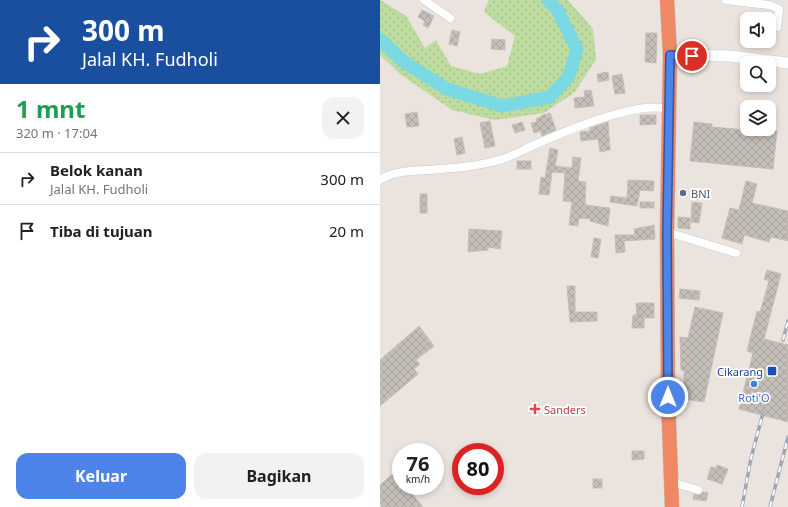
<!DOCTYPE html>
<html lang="id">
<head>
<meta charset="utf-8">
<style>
	:root { --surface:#fff; --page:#f2f2f2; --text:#202124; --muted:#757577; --line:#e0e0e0; --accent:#4c84e9 }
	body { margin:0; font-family:"Noto Sans",sans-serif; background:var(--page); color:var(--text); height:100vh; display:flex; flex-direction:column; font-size:15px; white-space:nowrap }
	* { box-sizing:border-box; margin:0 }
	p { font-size:13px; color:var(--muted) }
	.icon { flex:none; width:22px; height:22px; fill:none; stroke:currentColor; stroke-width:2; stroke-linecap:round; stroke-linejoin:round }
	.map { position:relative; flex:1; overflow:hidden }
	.details { display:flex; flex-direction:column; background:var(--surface); width:380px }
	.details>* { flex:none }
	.banner { background:#1a4fa0; color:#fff; overflow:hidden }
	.tools { position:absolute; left:360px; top:12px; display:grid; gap:8px }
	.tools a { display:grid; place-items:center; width:36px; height:36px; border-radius:8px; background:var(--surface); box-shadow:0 2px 6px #0003; font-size:20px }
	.speed { position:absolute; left:12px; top:443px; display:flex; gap:8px; font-size:20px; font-weight:700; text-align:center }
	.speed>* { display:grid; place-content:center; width:52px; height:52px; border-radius:50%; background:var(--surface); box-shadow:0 2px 6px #0003; line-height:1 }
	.speed small { font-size:10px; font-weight:400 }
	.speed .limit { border:6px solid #d22; background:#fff; color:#111 }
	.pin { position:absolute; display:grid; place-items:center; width:34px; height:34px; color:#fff; margin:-17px; border:2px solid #fff; border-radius:50%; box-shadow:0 1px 4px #0007 }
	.me { position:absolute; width:44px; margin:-22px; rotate:0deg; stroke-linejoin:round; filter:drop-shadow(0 0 3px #0008) }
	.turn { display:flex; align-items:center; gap:14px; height:84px; padding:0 16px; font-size:18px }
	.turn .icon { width:52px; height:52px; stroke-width:2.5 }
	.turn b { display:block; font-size:28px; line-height:34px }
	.round { display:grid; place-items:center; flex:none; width:42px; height:42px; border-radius:12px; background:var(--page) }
	.head { display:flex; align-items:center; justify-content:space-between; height:68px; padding:0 16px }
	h1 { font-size:24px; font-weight:700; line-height:30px; color:#1e9e55 }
	.action { display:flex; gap:8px; margin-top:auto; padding:8px 16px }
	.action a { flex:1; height:46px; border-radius:12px; background:var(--accent); color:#fff; font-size:16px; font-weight:700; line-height:46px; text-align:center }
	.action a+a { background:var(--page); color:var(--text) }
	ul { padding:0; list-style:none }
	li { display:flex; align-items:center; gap:12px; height:52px; padding:0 16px; border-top:1px solid var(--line) }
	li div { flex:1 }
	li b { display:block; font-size:15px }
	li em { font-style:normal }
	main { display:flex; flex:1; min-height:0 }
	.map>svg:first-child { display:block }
	.grass { fill:url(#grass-dots) }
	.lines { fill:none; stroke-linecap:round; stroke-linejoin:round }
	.river { stroke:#7ad9e3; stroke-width:13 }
	.building { fill:url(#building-cross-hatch); stroke:#c6beb7 }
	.street-casing { stroke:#c5cad3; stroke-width:9 }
	.secondary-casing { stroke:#c5cad3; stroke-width:12 }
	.highway-casing { stroke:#c3c3c3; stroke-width:15 }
	.street { stroke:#fff; stroke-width:8 }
	.secondary { stroke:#fff; stroke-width:11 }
	.highway { stroke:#ef8964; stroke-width:14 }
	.rail-casing { stroke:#a1a6b3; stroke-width:3.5 }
	.rail { stroke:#fff; stroke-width:2; stroke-dasharray:6; stroke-linecap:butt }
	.route-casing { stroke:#315697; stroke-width:10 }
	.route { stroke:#4c84e9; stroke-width:7 }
	.service-dot { fill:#5c6f8a; stroke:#fff; stroke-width:1.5 }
	.transit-dot { fill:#1a4fb4; stroke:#fff; stroke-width:1.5 }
	.shop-dot { fill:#3f7fe0; stroke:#fff; stroke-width:1.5 }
	.health-dot { fill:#e0444e; stroke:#fff; stroke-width:1.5 }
	.labels { text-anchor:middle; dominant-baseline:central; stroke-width:3.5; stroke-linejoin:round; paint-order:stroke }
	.service-label { font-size:11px; fill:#4e5e75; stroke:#fff; text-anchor:start }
	.transit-label { font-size:11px; fill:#164399; stroke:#fff; text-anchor:end }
	.shop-label { font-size:11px; fill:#366cbe; stroke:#fff }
	.health-label { font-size:11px; fill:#be3a42; stroke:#fff; text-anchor:start }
</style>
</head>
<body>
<main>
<section class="details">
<div class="banner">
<div class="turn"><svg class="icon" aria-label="right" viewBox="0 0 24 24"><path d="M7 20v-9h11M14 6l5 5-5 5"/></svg><div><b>300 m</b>Jalal KH. Fudholi</div></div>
</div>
<div class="head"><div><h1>1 mnt</h1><p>320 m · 17:04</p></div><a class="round"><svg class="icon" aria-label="close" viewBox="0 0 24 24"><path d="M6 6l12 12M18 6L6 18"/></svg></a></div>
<ul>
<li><svg class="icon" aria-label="right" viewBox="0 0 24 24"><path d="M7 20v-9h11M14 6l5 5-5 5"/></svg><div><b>Belok kanan</b><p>Jalal KH. Fudholi</p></div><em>300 m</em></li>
<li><svg class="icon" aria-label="arrive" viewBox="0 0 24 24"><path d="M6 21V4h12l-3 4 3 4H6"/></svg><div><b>Tiba di tujuan</b></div><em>20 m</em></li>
</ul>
<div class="action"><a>Keluar</a><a>Bagikan</a></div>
</section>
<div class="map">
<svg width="408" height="507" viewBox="0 0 408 507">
	<defs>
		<pattern id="grass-dots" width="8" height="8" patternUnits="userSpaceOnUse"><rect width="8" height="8" fill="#bedc9f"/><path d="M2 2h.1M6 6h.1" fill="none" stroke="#a3bd89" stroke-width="1.8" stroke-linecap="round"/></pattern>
		<pattern id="building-cross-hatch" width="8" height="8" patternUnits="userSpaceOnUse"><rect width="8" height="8" fill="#c4beb9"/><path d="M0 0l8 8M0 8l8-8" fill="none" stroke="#a9a39f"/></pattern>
	</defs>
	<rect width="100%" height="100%" fill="#ebe3de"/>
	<polygon class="grass" points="0,0 26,16 45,48 56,40 71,66 100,74 127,66 135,36 104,12 109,0 188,0 213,29 216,59 195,92 164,113 115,120 72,110 20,74 0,55"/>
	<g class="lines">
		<polyline class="river" points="0,39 24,62 67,89 122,106 170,97 189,76 197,49 178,11 168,0"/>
	</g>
	<g class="building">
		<polygon points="42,10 54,16 48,28 43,25 45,21 38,17"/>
		<polygon points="72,30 80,32 77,46 69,44"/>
		<polygon points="266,33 277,33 276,63 265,62"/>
		<polygon points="112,39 125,40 125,50 111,49"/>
		<polygon points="228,72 229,80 218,82 217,74"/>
		<polygon points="242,74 245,93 235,94 232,76"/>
		<polygon points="211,90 214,106 195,108 194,98 205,97 204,91"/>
		<polygon points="37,112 39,126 27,127 25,114"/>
		<polygon points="170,113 176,130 162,136 160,131 154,133 151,123 157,122 156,119 163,115"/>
		<polygon points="260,115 276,115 276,124 260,125"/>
		<polygon points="110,121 115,146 105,148 100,123"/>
		<polygon points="142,122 145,130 135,133 132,125"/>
		<polygon points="228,122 230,150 220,152 218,139 201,141 200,132 210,131 210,128"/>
		<polygon points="314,122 332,124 332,127 390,132 390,130 397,131 393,169 310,161"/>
		<polygon points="82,137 85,153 77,155 74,139"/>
		<polygon points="170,148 178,150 175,166 192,168 193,157 201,158 198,181 206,182 205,205 230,208 228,226 210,221 211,219 199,218 198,226 189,225 192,202 183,201 185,173 172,172 169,195 159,194 161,177 165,178"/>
		<rect x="137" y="161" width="14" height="8"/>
		<polygon points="248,180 274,181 273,191 260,190 257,206 230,202 231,196 247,198"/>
		<polygon points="366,181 377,184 372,203 408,211 408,241 391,237 389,242 364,235 362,244 342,238 350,208 359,210"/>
		<rect x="40" y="194" width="7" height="19"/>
		<rect x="260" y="202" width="14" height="6"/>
		<polygon points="312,202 322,203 319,223 311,222"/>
		<polygon points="298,217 310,218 310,229 298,228"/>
		<polygon points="274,225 275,239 244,241 245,252 236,253 235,235 255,235 254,229"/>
		<polygon points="89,229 122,231 120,249 108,247 108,250 88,252"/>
		<polygon points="214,238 221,239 218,258 211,257"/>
		<polygon points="387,270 401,274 384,339 408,345 408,422 359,409 373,353 367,351 377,311 380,312 389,281 384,279"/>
		<polygon points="187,286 195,286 195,312 217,312 217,321 190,322"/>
		<polygon points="300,289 320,291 319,300 299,298"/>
		<polygon points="256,303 274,303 274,318 264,318 264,328 252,328 253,315 257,315"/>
		<polygon points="315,307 343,313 324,402 304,399 304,371 301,370 300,337 308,338"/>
		<polygon points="39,326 54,346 36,360 40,364 34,369 38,374 0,406 0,360"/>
		<polygon points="252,451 264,451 264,459 252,460"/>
		<polygon points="337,465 348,469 342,484 327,479 331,467 336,468"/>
		<polygon points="14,473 21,482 21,486 25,486 43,507 2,507 0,504 0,485"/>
		<rect x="213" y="479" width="9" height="9"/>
		<polygon points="323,492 328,493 326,501 313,499 314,494 320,495"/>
	</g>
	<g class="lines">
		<g class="street-casing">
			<g id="street">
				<polyline points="44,0 70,18"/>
				<polyline points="346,0 389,5 399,9 397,27"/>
				<path d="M0,180C13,171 31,171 47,170C71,168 96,167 119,160C131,157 141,151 152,146C183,132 256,100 288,109"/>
				<polyline points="287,232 356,253"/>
				<polyline points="291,482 318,490"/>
			</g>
		</g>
		<g class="secondary-casing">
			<polyline id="secondary" points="290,55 350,56 408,63"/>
		</g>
		<g class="highway-casing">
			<polyline id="highway" points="287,0 290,55 287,232 288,397 292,507"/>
		</g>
		<use href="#street" class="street"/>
		<use href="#secondary" class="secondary"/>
		<use href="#highway" class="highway"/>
		<g class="rail-casing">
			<g id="rail">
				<polyline points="403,340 408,321"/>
				<polyline points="362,507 371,458 383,413"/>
				<polyline points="390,507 408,437"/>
			</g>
		</g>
		<use href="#rail" class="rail"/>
	</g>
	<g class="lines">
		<g class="route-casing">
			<polyline id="route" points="288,397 287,232 290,55 312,56"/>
		</g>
		<use href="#route" class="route"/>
	</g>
	<circle class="service-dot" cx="303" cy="193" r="4"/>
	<rect class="transit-dot" x="387" y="366" width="10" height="10" rx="2"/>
	<circle class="shop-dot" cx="374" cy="384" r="4"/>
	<path class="health-dot" d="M153 403h4v4h4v4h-4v4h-4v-4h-4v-4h4z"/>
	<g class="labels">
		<g class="service-label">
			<text x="311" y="193">BNI</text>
		</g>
		<g class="transit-label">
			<text x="383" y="371">Cikarang</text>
		</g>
		<g class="shop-label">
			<text x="374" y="397">Roti'O</text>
		</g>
		<g class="health-label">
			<text x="164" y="409">Sanders</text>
		</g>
	</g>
</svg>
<div class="tools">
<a><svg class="icon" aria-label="sound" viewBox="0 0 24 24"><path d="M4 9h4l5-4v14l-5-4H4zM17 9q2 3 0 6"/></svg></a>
<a><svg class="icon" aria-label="search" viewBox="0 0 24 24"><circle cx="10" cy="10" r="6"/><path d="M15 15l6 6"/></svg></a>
<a><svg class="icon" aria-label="layers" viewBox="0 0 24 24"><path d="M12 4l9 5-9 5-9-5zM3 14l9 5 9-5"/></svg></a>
</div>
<div class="speed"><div>76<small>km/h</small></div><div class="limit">80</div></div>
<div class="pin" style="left:312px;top:56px;background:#d93025"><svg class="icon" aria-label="arrive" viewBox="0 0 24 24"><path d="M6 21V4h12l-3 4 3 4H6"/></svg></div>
<svg class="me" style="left:288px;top:397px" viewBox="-20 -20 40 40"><circle r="17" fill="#4c84e9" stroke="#fff" stroke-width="3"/><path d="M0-11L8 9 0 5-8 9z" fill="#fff"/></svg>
</div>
</main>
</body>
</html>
